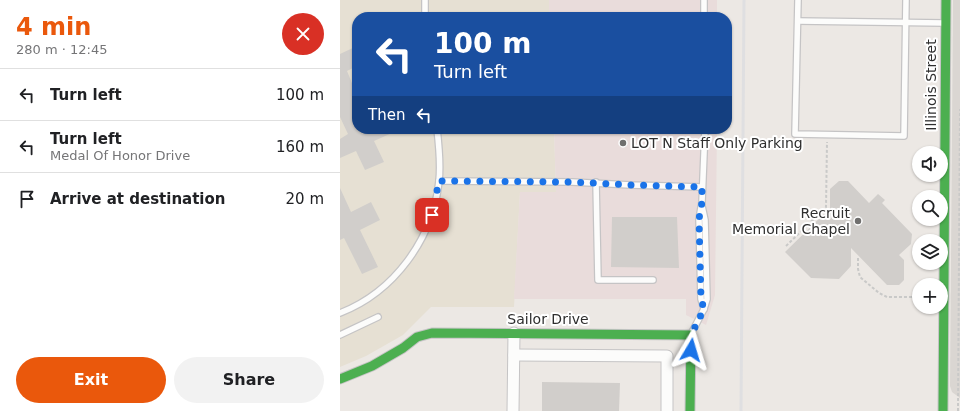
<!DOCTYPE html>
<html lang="en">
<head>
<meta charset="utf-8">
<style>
	:root { --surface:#fff; --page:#f2f2f2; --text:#202124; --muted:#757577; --line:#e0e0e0; --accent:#ea580c }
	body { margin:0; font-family:"DejaVu Sans",sans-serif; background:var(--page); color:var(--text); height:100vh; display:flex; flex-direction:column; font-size:15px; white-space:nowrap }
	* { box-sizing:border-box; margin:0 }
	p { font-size:13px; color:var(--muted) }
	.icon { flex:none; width:22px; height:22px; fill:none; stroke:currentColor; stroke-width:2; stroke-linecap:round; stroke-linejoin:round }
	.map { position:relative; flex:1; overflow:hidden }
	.details { display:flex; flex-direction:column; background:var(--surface); width:340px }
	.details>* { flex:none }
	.top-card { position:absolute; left:12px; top:12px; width:380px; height:122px; border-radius:16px; box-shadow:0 1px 3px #0004; background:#1a4fa0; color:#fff; overflow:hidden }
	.fabs { position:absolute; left:572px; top:146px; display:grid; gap:8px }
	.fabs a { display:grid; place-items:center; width:36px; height:36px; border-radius:50%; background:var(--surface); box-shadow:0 1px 3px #0004; font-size:20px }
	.pin { position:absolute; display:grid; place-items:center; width:34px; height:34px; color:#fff; margin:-17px; border-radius:8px; box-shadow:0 2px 6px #0006 }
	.me { position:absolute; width:44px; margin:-22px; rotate:7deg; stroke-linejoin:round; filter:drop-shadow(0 0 3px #0008) }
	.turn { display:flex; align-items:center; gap:14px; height:84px; padding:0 16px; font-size:18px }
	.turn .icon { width:52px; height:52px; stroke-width:2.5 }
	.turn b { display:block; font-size:28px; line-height:34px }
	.then { display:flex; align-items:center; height:38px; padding:0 16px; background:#0003; gap:8px; font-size:15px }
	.round { display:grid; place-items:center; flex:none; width:42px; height:42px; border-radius:21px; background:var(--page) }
	.headline { display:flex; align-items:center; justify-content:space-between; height:68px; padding:0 16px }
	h1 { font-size:24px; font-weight:700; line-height:30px; color:var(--accent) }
	.button { display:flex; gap:8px; margin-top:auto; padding:8px 16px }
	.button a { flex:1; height:46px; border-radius:24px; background:var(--accent); color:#fff; font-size:16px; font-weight:700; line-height:46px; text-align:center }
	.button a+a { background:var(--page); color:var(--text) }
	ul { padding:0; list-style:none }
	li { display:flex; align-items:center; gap:12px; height:52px; padding:0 16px; border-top:1px solid var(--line) }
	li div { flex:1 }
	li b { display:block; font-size:15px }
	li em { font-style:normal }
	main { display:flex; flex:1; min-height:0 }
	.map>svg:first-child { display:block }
	.education { fill:#e6e0d3 }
	.medical { fill:#e9dcdb }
	.plaza { fill:#dad6d2 }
	.building { fill:#d1cecb }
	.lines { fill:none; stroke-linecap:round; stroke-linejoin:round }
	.lane-casing { stroke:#c5c4c5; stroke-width:8 }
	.street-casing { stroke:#c5c4c5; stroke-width:13 }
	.fast-casing { stroke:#c5c4c5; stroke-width:11 }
	.path { stroke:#c9c9c8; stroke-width:2; stroke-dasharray:3 2; stroke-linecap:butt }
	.lane { stroke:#fcfcfb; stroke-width:5.5 }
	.street { stroke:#fcfcfb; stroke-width:11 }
	.fast { stroke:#4caf50; stroke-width:9 }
	.rail { stroke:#dfdfe1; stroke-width:3 }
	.route { stroke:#1a73e8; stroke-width:7; stroke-dasharray:0 12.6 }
	.poi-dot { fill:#706f6e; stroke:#fff; stroke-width:1.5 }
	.labels { text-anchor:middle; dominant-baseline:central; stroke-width:4; stroke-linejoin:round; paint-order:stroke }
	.street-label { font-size:14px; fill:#2e2e2e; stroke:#fff }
	.poi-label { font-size:14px; fill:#2e2e2e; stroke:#fff; text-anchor:start }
</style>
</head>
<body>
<main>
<section class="details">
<div class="headline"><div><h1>4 min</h1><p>280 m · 12:45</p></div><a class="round" style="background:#d93025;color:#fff"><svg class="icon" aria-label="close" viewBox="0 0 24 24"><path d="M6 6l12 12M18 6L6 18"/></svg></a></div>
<ul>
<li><svg class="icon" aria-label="left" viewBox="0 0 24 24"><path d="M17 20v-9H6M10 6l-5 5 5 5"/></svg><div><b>Turn left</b></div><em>100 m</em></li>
<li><svg class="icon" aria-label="left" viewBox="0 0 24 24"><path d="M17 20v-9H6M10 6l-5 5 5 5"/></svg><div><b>Turn left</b><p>Medal Of Honor Drive</p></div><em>160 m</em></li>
<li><svg class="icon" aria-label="arrive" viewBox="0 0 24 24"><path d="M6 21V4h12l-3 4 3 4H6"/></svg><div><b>Arrive at destination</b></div><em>20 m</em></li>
</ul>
<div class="button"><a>Exit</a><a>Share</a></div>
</section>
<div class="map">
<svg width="620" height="411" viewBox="0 0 620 411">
	<rect width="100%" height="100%" fill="#ece8e4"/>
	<polygon class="education" points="0,0 209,0 209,17 17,17 17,129 214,129 216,192 180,192 174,307 91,307 63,335 26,356 0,367"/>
	<g class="medical">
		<rect x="209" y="0" width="168" height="17"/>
		<polygon points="214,129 377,129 375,295 366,325 346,315 346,299 174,299 180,192 216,192"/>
	</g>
	<polygon class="plaza" points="613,0 620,0 620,398 612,392 610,386"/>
	<g class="building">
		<polygon points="17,46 17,66 7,71 14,88 17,87 17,129 61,129 34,141 44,162 25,170 16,151 0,158 0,139 8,134 0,117 0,54"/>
		<polygon points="499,181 508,181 529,203 538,194 545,200 542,203 572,234 571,244 559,255 564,260 564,280 559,285 547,285 511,248 511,266 499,279 471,278 445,252 490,208 490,189"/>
		<polygon points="0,188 11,212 31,202 40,220 20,230 38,267 22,274 4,238 0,240"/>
		<polygon points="272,217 337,217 339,268 271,267"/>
		<polygon points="202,382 280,383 279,411 202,411"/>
	</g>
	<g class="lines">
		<g class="lane-casing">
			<g id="lane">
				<polyline points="85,0 85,17"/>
				<polyline points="364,0 364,17"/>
				<polyline points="458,0 455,134 564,136 566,0"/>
				<polyline points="458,21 605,23"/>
				<polyline points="99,181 232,182 291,185 362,187"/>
				<polyline points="256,182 258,280 313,280"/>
				<polyline points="364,309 361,299 359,219 362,202 365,129"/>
				<path d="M0,313C54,292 93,239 99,181C101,163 99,146 97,129"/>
				<polyline points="351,334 364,309 367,299 365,220 362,206"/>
				<polyline points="0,335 38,317"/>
			</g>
		</g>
		<g class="street-casing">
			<g id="street">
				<polyline points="174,355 327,356 327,411"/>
				<polyline points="173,411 174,333"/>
			</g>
		</g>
		<g class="fast-casing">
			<g id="fast">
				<polyline points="0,379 32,366 63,348 77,337 92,333 351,335 350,411"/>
				<polyline points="603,411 606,0"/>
			</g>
		</g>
		<g class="path">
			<polyline points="446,246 486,207 487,142"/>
			<polyline points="518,258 518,269 520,277 539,293 547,297 579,297"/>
			<polyline points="618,411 620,109"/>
		</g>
		<use href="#lane" class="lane"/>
		<use href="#street" class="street"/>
		<use href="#fast" class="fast"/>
		<polyline class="rail" points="401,411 404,0"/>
	</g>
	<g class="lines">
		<polyline class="route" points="92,215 99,181 232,182 291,185 362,187 362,202 359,219 361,299 364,309 351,335 351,350"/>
	</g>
	<g class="poi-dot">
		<circle cx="283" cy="143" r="4"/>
		<circle cx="518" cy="221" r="4"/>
	</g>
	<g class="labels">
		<g class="street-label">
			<text transform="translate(591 85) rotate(-90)">Illinois Street</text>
			<text x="208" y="319">Sailor Drive</text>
		</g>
		<g class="poi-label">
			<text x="291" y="143">LOT N Staff Only Parking</text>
			<text x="510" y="213" text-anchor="end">Recruit<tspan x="510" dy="16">Memorial Chapel</tspan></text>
		</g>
	</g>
</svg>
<div class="fabs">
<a><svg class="icon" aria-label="sound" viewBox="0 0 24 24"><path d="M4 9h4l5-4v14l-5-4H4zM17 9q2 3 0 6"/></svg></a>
<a><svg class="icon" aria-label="search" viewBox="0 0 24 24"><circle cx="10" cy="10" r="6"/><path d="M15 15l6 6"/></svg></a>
<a><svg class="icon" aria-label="layers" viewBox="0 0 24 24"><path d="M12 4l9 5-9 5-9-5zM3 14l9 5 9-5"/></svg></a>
<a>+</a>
</div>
<div class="pin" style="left:92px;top:215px;background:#d93025"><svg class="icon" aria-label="arrive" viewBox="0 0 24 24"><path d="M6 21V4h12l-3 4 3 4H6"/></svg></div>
<svg class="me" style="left:351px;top:350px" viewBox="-20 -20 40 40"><path d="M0-17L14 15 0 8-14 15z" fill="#1a73e8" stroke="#fff" stroke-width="4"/></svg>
<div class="top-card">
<div class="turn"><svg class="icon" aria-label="left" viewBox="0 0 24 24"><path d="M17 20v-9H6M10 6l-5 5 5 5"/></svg><div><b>100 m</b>Turn left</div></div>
<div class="then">Then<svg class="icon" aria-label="left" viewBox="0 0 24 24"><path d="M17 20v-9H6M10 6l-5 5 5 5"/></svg></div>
</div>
</div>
</main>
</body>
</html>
